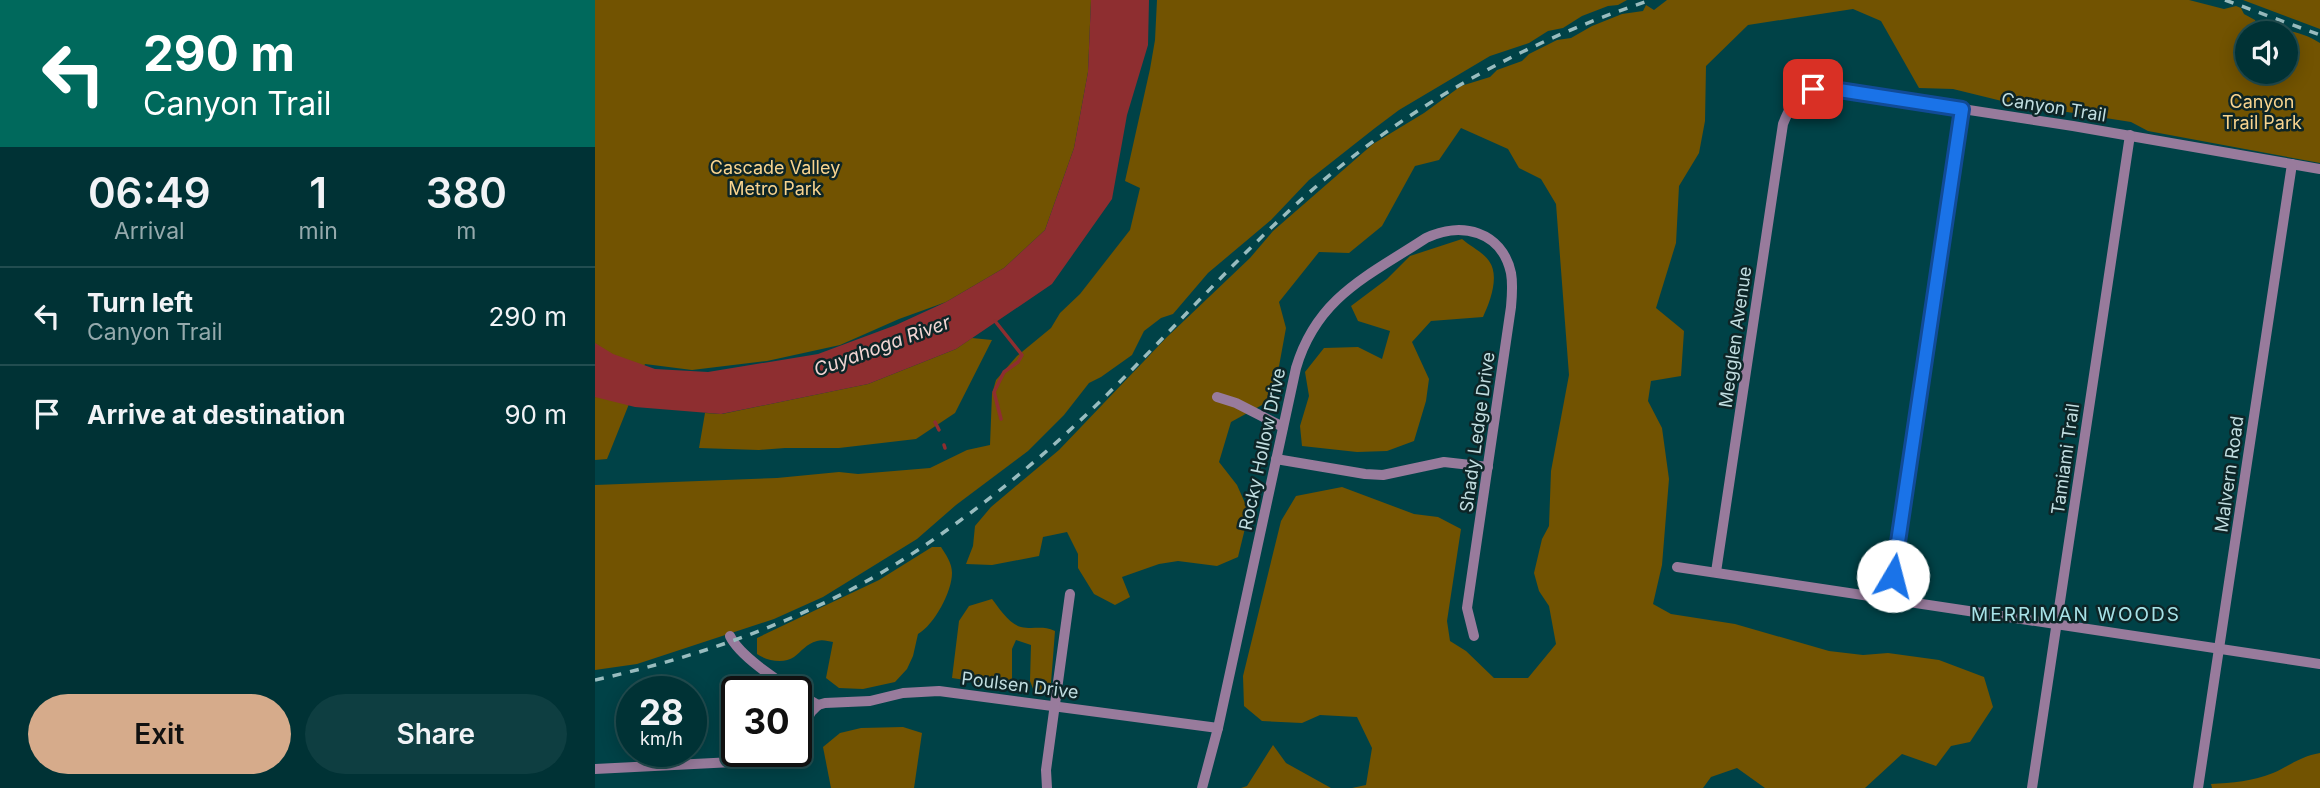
<!DOCTYPE html>
<html lang="en">
<head>
<meta charset="utf-8">
<style>
	:root { --surface:#003235; --page:#0e3e41; --text:#f1f3f6; --muted:#95aaad; --line:#224d50; --accent:#d6ab8b }
	body { margin:0; font-family:Inter,sans-serif; background:var(--page); color:var(--text); height:100vh; display:flex; flex-direction:column; font-size:26px; white-space:nowrap }
	* { box-sizing:border-box; margin:0 }
	p { font-size:23px; color:var(--muted) }
	.icon { flex:none; width:38px; height:38px; fill:none; stroke:currentColor; stroke-width:2; stroke-linecap:round; stroke-linejoin:round }
	.map { position:relative; flex:1; overflow:hidden }
	.panel { display:flex; flex-direction:column; background:var(--surface); width:595px }
	.panel>* { flex:none }
	.hud { background:#00695c; color:#fff; overflow:hidden }
	.fabs { position:absolute; left:1640px; top:21px; display:grid; gap:14px }
	.fabs a { display:grid; place-items:center; width:63px; height:63px; border-radius:50%; background:var(--surface); box-shadow:0 4px 18px #0003,0 0 0 2px var(--line); font-size:35px }
	.speed { position:absolute; left:21px; top:676px; display:flex; gap:14px; font-size:35px; font-weight:700; text-align:center }
	.speed>* { display:grid; place-content:center; width:91px; height:91px; border-radius:50%; background:var(--surface); box-shadow:0 4px 18px #0003,0 0 0 2px var(--line); line-height:1 }
	.speed small { font-size:18px; font-weight:400 }
	.speed .limit { border:4px solid #111; border-radius:10px; background:#fff; color:#111 }
	.pin { position:absolute; display:grid; place-items:center; width:60px; height:60px; color:#fff; margin:-30px; border-radius:14px; box-shadow:0 4px 10px #0006 }
	.me { position:absolute; width:77px; margin:-38px; rotate:8deg; stroke-linejoin:round; filter:drop-shadow(0 0 5px #0008) }
	.turn { display:flex; align-items:center; gap:24px; height:147px; padding:0 28px; font-size:32px }
	.turn .icon { width:91px; height:91px; stroke-width:2.5 }
	.turn b { display:block; font-size:49px; line-height:60px }
	.eta { display:flex; justify-content:space-evenly; align-items:center; height:119px; text-align:center }
	.eta b { font-size:42px; font-weight:600; line-height:49px }
	.cta { display:flex; gap:14px; margin-top:auto; padding:14px 28px }
	.cta a { flex:1; height:80px; border-radius:42px; background:var(--accent); color:#111; font-size:28px; font-weight:600; line-height:80px; text-align:center }
	.cta a+a { background:var(--page); color:var(--text) }
	ul { padding:0; list-style:none }
	li { display:flex; align-items:center; gap:21px; height:98px; padding:0 28px; border-top:2px solid var(--line) }
	li div { flex:1 }
	li b { display:block; font-size:26px }
	li em { font-style:normal }
	main { display:flex; flex:1; min-height:0 }
	.map>svg:first-child { display:block }
	.green { fill:#725301; fill-rule:evenodd }
	.water { fill:#8e2e30 }
	.lines { fill:none; stroke-linecap:round; stroke-linejoin:round }
	.stream { stroke:#8e2e30; stroke-width:3.5 }
	.street { stroke:#987b9c; stroke-width:10 }
	.rail { stroke:#98bcbf; stroke-width:3.5; stroke-dasharray:9 9; stroke-linecap:butt }
	.route-casing { stroke:#114b97; stroke-width:18 }
	.route { stroke:#1a73e8; stroke-width:12 }
	.labels { text-anchor:middle; dominant-baseline:central; stroke-width:5; stroke-linejoin:round; paint-order:stroke }
	.park-label { font-size:18px; fill:#f9d48f; stroke:#0d2527 }
	.street-label { font-size:18px; fill:#c1dde0; stroke:#0d2527 }
	.water-label { font-size:19px; font-style:italic; fill:#f2d5d3; stroke:#0d2527 }
	.neighbourhood-label { font-size:19px; letter-spacing:2px; fill:#a7e2e7; stroke:#0d2527 }
</style>
</head>
<body>
<main>
<section class="panel">
<div class="hud">
<div class="turn"><svg class="icon" aria-label="left" viewBox="0 0 24 24"><path d="M17 20v-9H6M10 6l-5 5 5 5"/></svg><div><b>290 m</b>Canyon Trail</div></div>
</div>
<div class="eta">
<div><b>06:49</b><p>Arrival</p></div>
<div><b>1</b><p>min</p></div>
<div><b>380</b><p>m</p></div>
</div>
<ul>
<li><svg class="icon" aria-label="left" viewBox="0 0 24 24"><path d="M17 20v-9H6M10 6l-5 5 5 5"/></svg><div><b>Turn left</b><p>Canyon Trail</p></div><em>290 m</em></li>
<li><svg class="icon" aria-label="arrive" viewBox="0 0 24 24"><path d="M6 21V4h12l-3 4 3 4H6"/></svg><div><b>Arrive at destination</b></div><em>90 m</em></li>
</ul>
<div class="cta"><a>Exit</a><a>Share</a></div>
</section>
<div class="map">
<svg width="1725" height="788" viewBox="0 0 1725 788">
	<rect width="100%" height="100%" fill="#004247"/>
	<g class="green">
		<polygon points="0,0 496,0 493,72 479,148 450,230 409,268 351,302 304,319 245,345 172,361 97,370 50,364 12,459 0,460"/>
		<polygon points="562,0 1032,0 1023,5 1013,6 987,16 968,28 953,31 934,43 895,56 804,110 780,128 714,180 676,220 613,273 578,314 566,318 549,331 537,355 506,377 494,383 469,415 433,451 361,505 322,539 228,597 179,619 42,664 0,670 0,485 182,478 244,472 263,474 335,468 372,450 395,445 397,394 401,380 422,356 456,328 465,313 485,294 535,230 545,188 530,181 555,69 560,40"/>
		<path d="M1072,0H1594L1629,9L1641,6L1646,8L1649,14L1660,20L1663,28C1684,28 1707,31 1725,43V163L1553,131L1536,122L1415,103L1358,89L1324,88L1286,21L1258,9L1153,25L1111,66L1110,121L1104,153L1084,186L1081,243L1061,308L1089,331L1086,376L1056,381L1053,401L1067,428L1074,479L1067,565L1058,604L1076,614L1140,624L1234,651L1268,655L1293,653L1344,660L1389,677L1398,707L1375,742L1356,746L1341,766L1307,754L1270,788H1170L1142,768L1116,777L1108,788H757L771,785L777,748L762,717L725,715L707,723L667,721L649,706L648,676L686,521L701,496L747,487L819,514L843,517L866,529L852,621L855,641L871,651L899,678H933L961,644L954,606L944,591L939,573L947,539L954,526L956,471L974,375L961,204L946,179L924,168L913,149L866,128L844,160L820,166L787,226L754,253L724,252L684,302L691,328L678,399L636,422L624,462L642,485L654,512L643,557L622,566L583,561L564,564L527,577L535,597L520,605L499,594L483,568V554L472,532L448,537L444,556L397,565L371,564L378,546L380,526L396,507L464,450L572,337L655,258L678,231L778,144L829,113L866,86L895,77L902,70L927,61L934,54L962,40L976,38L997,26L1027,14L1048,11L1051,5L1059,10ZM1652,33H1690V72H1652Z"/>
		<polygon points="1648,0 1725,0 1725,29"/>
		<path d="M867,239C875,246 889,253 894,261C905,276 895,302 888,317L836,321L817,342L834,379L831,401L819,441L792,451L762,452L707,446L705,426L714,396L710,372L729,348L763,347L787,359L795,331L763,321L756,306L792,279L815,256Z"/>
		<polygon points="377,338 397,340 360,413 321,439 244,448 190,448 164,450 104,448 110,413 127,414 273,384 361,349"/>
		<path d="M337,547H346C351,555 357,563 357,573C357,592 339,625 323,634L318,656L312,669L300,682L268,689L244,688L231,678L238,642C233,641 227,639 222,641C211,644 207,651 199,657C189,664 172,661 162,654V638L284,580Z"/>
		<path d="M397,599C404,608 414,624 426,627C439,630 446,625 460,631L456,683L448,693L440,694L435,681L436,645L421,640L417,649V683L396,684L357,678L364,621L374,606Z"/>
		<polygon points="308,727 327,733 319,788 236,788 228,747 245,733 266,728"/>
		<polygon points="678,745 691,763 736,788 646,788 652,786"/>
		<path d="M1725,753V788H1617L1616,784C1637,783 1658,781 1678,773C1696,765 1704,757 1725,753Z"/>
	</g>
	<polygon class="water" points="496,0 554,0 553,45 532,115 517,199 457,284 361,349 273,384 126,414 40,407 0,397 0,343 18,354 60,369 113,372 223,354 301,325 351,302 409,268 450,230 479,148 493,72"/>
	<g class="lines">
		<g class="stream">
			<polyline points="400,321 427,355 423,362 409,372 399,392 406,419"/>
			<polyline points="340,422 344,430"/>
			<polyline points="349,445 350,448"/>
		</g>
		<g class="street">
			<polyline points="622,397 641,403 688,427"/>
			<polyline points="681,459 770,474 788,475 849,462 893,467"/>
			<polyline points="1082,567 1725,664"/>
			<path d="M1121,572L1188,124C1200,93 1211,86 1244,90L1478,126L1725,169"/>
			<polyline points="1295,598 1367,109"/>
			<path d="M135,636C144,655 181,680 200,691"/>
			<polyline points="201,692 223,705"/>
			<polyline points="223,705 230,703 275,701 308,693 344,691 623,728"/>
			<polyline points="201,739 216,712 223,705"/>
			<polyline points="0,769 158,761 172,759 188,751"/>
			<polyline points="452,788 451,770 475,594"/>
			<path d="M607,788L623,728L701,368C722,297 773,276 831,238C866,221 907,231 916,273C918,284 917,296 916,307L872,608L879,636"/>
			<polyline points="1437,788 1535,135"/>
			<polyline points="1603,788 1697,164"/>
		</g>
		<g class="rail">
			<polyline points="1630,0 1725,35"/>
			<path d="M0,680C94,659 186,628 270,582C328,550 383,509 433,467C531,385 613,284 708,198C809,108 928,42 1056,0"/>
		</g>
	</g>
	<g class="lines">
		<g class="route-casing">
			<polyline id="route" points="1218,89 1244,90 1367,109 1298,576"/>
		</g>
		<use href="#route" class="route"/>
	</g>
	<g class="labels">
		<g class="park-label">
			<text x="1667" y="101">Canyon<tspan x="1667" dy="21">Trail Park</tspan></text>
			<text x="180" y="167">Cascade Valley<tspan x="180" dy="21">Metro Park</tspan></text>
		</g>
		<g class="street-label">
			<text transform="translate(1459 107) rotate(9)">Canyon Trail</text>
			<text transform="translate(1140 337) rotate(-82)">Megglen Avenue</text>
			<text transform="translate(882 432) rotate(-82)">Shady Ledge Drive</text>
			<text transform="translate(667 449) rotate(-78)">Rocky Hollow Drive</text>
			<text transform="translate(1470 459) rotate(-82)">Tamiami Trail</text>
			<text transform="translate(1634 474) rotate(-82)">Malvern Road</text>
			<text transform="translate(425 685) rotate(7)">Poulsen Drive</text>
		</g>
		<g class="water-label">
			<text transform="translate(287 346) rotate(-20)">Cuyahoga River</text>
		</g>
		<g class="neighbourhood-label">
			<text x="1481" y="614">MERRIMAN WOODS</text>
		</g>
	</g>
</svg>
<div class="fabs">
<a><svg class="icon" aria-label="sound" viewBox="0 0 24 24"><path d="M4 9h4l5-4v14l-5-4H4zM17 9q2 3 0 6"/></svg></a>
</div>
<div class="speed"><div>28<small>km/h</small></div><div class="limit">30</div></div>
<div class="pin" style="left:1218px;top:89px;background:#d93025"><svg class="icon" aria-label="arrive" viewBox="0 0 24 24"><path d="M6 21V4h12l-3 4 3 4H6"/></svg></div>
<svg class="me" style="left:1298px;top:576px" viewBox="-20 -20 40 40"><circle r="19" fill="#fff"/><path d="M0-13L10 11 0 6-10 11z" fill="#1a73e8"/></svg>
</div>
</main>
</body>
</html>
